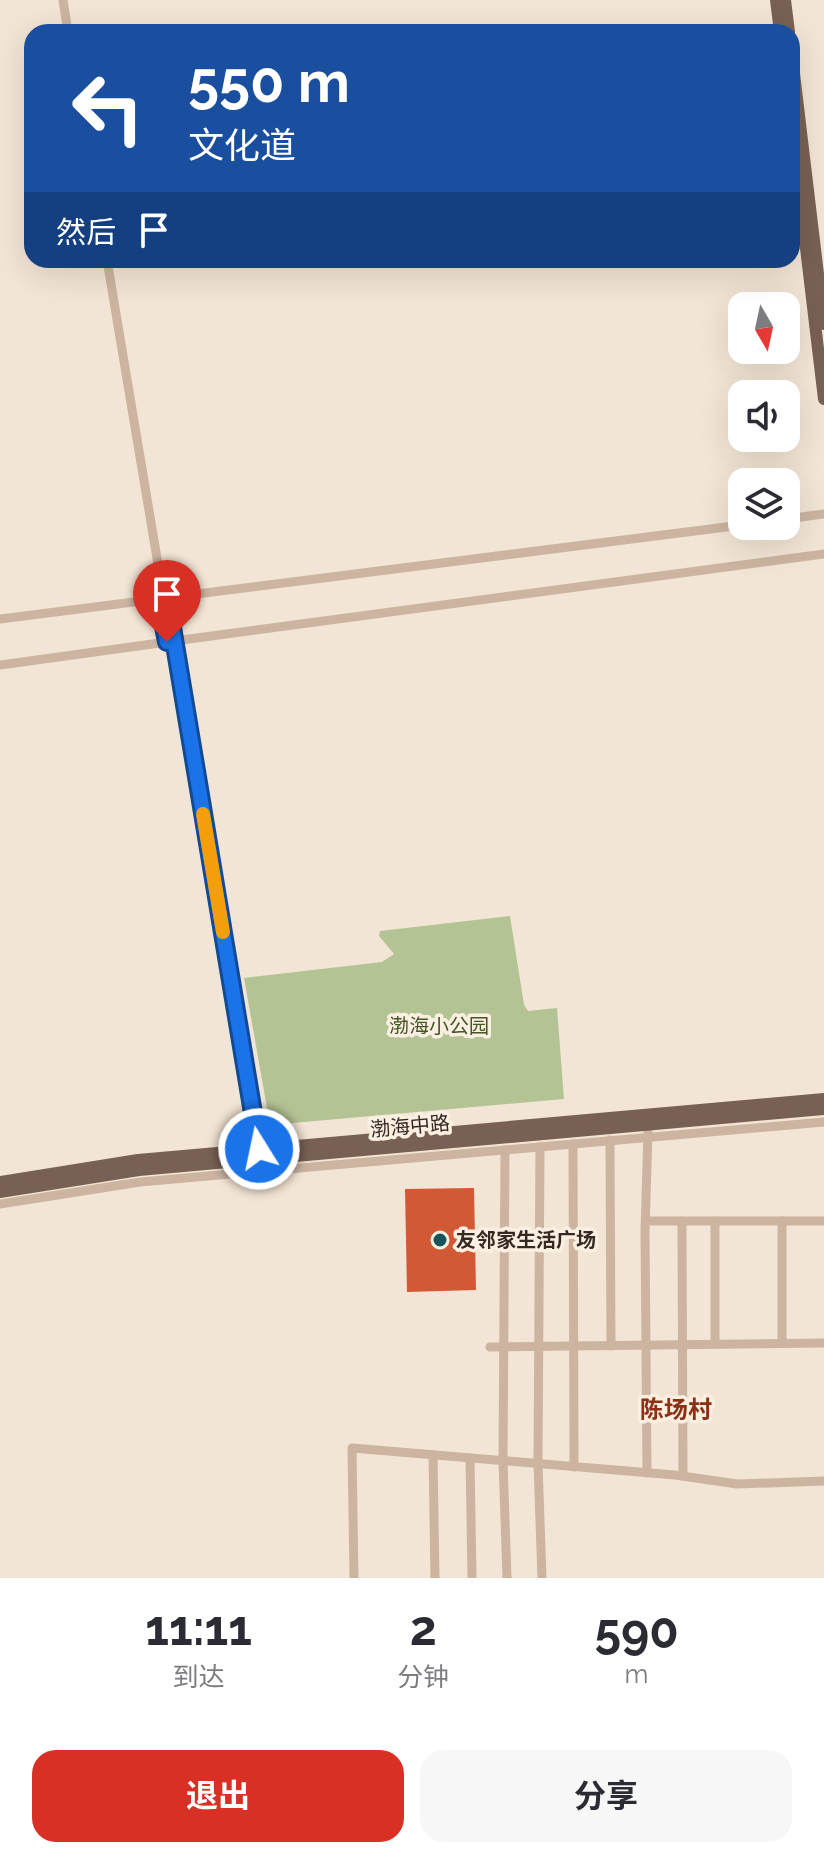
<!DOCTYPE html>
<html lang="zh">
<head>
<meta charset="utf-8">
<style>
	:root { --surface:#fff; --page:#f7f7f7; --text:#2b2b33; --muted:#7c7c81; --accent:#d93025 }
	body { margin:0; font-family:Raleway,"Noto Sans SC",sans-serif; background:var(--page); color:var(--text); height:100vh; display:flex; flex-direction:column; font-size:30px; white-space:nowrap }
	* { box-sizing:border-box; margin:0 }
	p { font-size:26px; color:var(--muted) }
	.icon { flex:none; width:44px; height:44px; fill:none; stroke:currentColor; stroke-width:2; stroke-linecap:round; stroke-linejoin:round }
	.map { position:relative; height:1578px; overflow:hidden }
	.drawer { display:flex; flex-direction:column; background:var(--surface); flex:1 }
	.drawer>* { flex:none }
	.guide { position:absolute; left:24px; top:24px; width:776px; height:244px; border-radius:24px; box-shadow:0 8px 32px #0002; background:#1a4fa0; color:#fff; overflow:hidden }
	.needle { width:52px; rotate:171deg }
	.controls { position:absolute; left:728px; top:292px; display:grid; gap:16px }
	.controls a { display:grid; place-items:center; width:72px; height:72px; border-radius:16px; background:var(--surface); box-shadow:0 8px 32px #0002; font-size:40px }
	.pin { position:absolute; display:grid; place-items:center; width:68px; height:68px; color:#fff; margin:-82px -34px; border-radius:50% 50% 50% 0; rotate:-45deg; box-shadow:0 0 8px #0007 }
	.pin .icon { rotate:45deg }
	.me { position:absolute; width:88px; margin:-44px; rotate:350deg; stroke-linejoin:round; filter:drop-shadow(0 0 6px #0008) }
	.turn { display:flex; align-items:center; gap:28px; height:168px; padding:0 32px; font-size:36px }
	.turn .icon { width:104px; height:104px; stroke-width:2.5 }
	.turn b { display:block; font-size:56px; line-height:68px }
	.then { display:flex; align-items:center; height:76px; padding:0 32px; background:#0003; gap:16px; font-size:30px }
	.eta { display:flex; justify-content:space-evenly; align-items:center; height:136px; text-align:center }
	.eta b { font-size:48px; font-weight:700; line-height:56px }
	.button { display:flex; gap:16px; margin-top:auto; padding:16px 32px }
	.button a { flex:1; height:92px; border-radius:24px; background:var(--accent); color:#fff; font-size:32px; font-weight:700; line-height:92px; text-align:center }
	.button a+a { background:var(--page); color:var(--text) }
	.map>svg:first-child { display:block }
	.green { fill:#b4c394 }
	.building { fill:#d25935 }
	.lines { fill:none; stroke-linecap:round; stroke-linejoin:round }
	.minor { stroke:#ccb4a1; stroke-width:9 }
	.major { stroke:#796054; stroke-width:12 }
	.route-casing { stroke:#114b97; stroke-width:20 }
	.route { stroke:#1a73e8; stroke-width:14 }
	.slow { stroke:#f59e0b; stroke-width:14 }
	.poi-dot { fill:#16565a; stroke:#fbefe2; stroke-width:3 }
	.labels { text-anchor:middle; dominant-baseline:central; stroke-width:7; stroke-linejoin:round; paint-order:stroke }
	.park-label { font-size:20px; fill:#445526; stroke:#fbefe2 }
	.street-label { font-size:20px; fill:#352924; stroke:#fbefe2 }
	.poi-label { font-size:20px; font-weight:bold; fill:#352924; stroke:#fbefe2; text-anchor:start }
	.quarter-label { font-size:24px; font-weight:bold; fill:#8b3116; stroke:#fbefe2 }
</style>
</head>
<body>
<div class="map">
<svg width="824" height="1578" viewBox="0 0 824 1578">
	<rect width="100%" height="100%" fill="#f3e5d5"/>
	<polygon class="green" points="510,916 524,1005 528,1011 557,1008 564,1099 270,1125 244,978 382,962 394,954 379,936 380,931"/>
	<polygon class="building" points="474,1188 476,1290 407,1292 405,1189"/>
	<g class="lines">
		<g class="minor">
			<polyline points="63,0 68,32"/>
			<polyline points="107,260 164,600"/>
			<polyline points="786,519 824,514"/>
			<polyline points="0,619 742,525"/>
			<polyline points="174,641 824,554"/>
			<polyline points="0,665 167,642"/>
			<polyline points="610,1140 611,1346"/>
			<polyline points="573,1144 574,1467"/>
			<polyline points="540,1147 538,1464 542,1578"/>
			<polyline points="505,1150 503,1461 507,1578"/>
			<polyline points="0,1204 140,1182 824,1122"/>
			<polyline points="646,1221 824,1221"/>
			<polyline points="682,1221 683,1476"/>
			<polyline points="782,1343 782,1221"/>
			<polyline points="715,1344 715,1221"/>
			<polyline points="490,1347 824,1343"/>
			<polyline points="433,1455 435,1578"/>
			<polyline points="470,1458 472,1578"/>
			<polyline points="647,1473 645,1231 648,1132"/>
			<polyline points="354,1578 352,1448 675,1475 737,1484 824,1481"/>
		</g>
		<g class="major">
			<polyline points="776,0 780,32"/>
			<polyline points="785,0 789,32"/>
			<polyline points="792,57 824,324"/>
			<polyline points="792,131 824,399"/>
			<polyline points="164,600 170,615 260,1156"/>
			<polyline points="0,1182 138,1160 824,1099"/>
			<polyline points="0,1192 139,1170 824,1109"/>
		</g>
	</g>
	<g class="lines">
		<g class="route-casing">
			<polyline id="route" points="167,642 162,616 164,600 170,615 259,1149"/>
		</g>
		<use href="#route" class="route"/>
		<polyline class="slow" points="203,814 223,932"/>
	</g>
	<circle class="poi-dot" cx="440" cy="1240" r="8"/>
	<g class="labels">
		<g class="park-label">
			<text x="439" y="1026">渤海小公园</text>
		</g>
		<g class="street-label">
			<text transform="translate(410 1126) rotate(-5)">渤海中路</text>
		</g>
		<g class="poi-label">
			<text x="456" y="1240">友邻家生活广场</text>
		</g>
		<g class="quarter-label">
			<text x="676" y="1409">陈场村</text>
		</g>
	</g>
</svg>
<div class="controls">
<a><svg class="needle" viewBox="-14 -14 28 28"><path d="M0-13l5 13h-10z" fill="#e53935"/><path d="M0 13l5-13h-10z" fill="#7c7c81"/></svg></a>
<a><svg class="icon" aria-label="sound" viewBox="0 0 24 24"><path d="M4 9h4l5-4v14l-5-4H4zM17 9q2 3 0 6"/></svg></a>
<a><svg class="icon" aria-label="layers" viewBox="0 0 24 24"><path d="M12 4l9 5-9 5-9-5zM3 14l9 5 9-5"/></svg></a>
</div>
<div class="pin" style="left:167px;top:642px;background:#d93025"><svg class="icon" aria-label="arrive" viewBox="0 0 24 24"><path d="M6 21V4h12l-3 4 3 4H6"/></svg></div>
<svg class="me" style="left:259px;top:1149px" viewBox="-20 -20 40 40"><circle r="17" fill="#1a73e8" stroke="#fff" stroke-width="3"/><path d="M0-11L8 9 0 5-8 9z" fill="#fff"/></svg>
<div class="guide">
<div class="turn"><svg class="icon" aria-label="left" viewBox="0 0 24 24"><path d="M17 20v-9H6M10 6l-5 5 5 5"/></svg><div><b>550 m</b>文化道</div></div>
<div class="then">然后<svg class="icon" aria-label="arrive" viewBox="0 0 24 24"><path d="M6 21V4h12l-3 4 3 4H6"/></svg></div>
</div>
</div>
<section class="drawer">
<div class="eta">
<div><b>11:11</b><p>到达</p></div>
<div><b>2</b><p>分钟</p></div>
<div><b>590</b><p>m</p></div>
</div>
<div class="button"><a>退出</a><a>分享</a></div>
</section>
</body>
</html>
